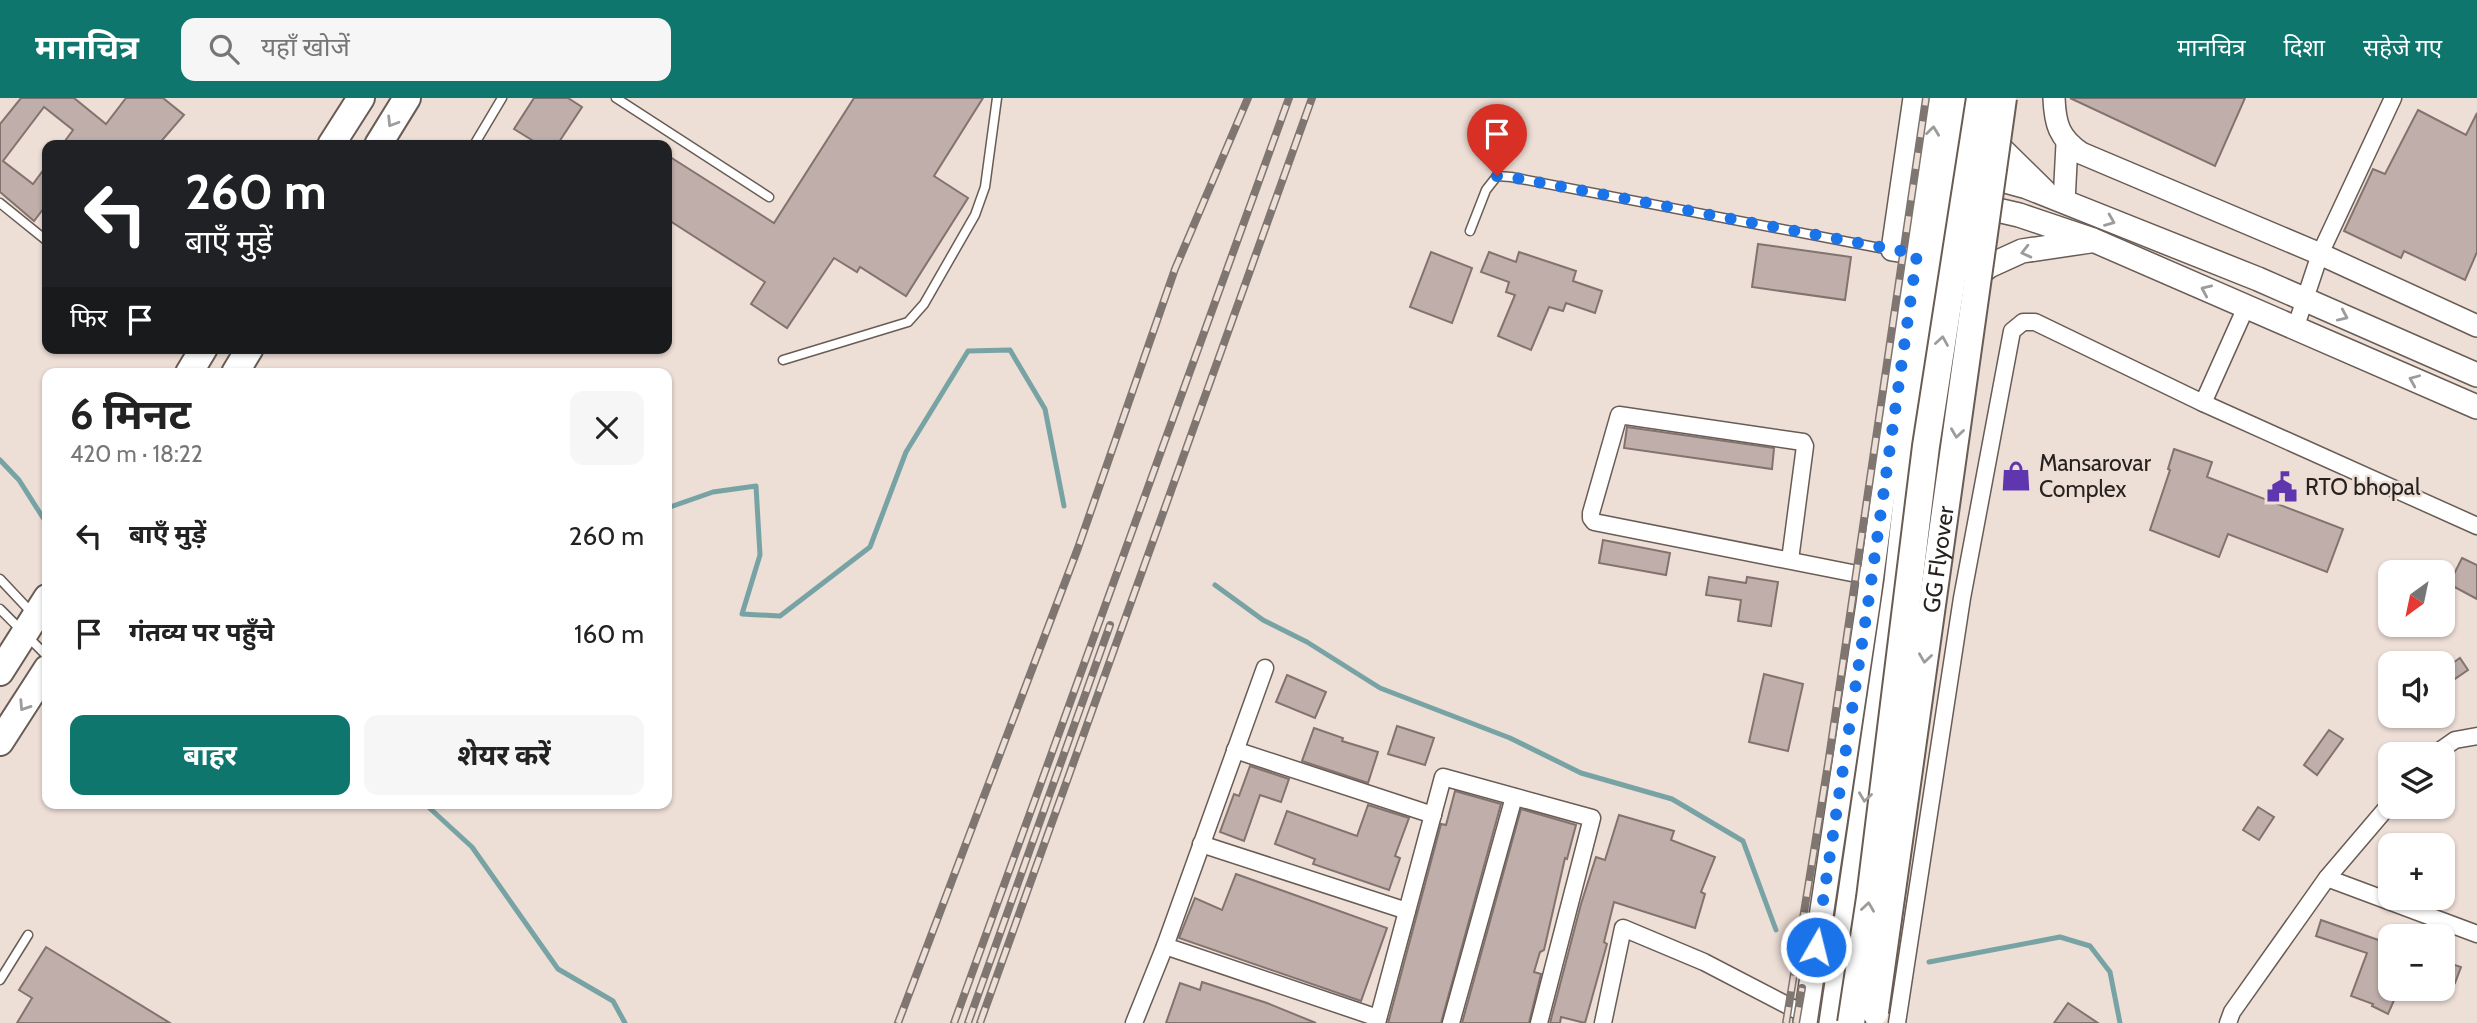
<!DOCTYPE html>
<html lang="hi">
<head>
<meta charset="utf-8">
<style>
	:root { --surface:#fff; --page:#f6f6f6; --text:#222; --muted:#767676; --accent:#0f766e }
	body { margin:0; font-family:Cabin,"Noto Sans Devanagari",sans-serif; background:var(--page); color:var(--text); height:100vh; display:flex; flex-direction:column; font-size:26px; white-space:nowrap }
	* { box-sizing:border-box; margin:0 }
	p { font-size:23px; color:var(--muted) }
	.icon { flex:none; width:38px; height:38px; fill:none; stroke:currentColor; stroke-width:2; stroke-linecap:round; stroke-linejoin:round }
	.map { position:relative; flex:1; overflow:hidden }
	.drawer { position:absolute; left:42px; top:270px; width:630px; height:441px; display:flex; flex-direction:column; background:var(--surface); border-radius:14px; box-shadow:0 2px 5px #0004 }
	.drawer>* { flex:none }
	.top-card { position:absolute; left:42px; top:42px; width:630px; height:214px; border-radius:14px; box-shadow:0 2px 5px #0004; background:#202124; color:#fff; overflow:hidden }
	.needle { width:46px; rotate:213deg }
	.tools { position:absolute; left:2378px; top:462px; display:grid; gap:14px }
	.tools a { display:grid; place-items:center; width:77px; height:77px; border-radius:14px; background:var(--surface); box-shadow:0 2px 5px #0004; font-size:35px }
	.pin { position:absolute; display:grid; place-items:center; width:60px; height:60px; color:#fff; margin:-72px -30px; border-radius:50% 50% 50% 0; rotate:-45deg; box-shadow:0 0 7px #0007 }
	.pin .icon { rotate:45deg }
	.me { position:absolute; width:77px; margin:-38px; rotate:8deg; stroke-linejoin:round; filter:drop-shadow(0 0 5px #0008) }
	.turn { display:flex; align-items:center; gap:24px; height:147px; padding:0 28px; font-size:32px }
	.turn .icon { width:91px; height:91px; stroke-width:2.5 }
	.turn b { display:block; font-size:49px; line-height:60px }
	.then { display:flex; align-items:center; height:66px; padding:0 28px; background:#0003; gap:14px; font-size:26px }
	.round { display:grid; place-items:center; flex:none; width:74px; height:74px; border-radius:14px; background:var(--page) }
	.headline { display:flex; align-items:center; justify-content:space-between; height:119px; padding:0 28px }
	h1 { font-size:42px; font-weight:700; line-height:52px }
	.action { display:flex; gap:14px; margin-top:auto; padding:14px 28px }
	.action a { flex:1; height:80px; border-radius:14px; background:var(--accent); color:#fff; font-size:28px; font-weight:700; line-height:80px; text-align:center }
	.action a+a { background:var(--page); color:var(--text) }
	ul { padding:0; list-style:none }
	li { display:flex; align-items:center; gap:21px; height:98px; padding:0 28px }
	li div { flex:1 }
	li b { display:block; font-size:26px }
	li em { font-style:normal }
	header { display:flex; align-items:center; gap:42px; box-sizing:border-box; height:98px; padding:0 35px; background:var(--accent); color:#fff }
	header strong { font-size:33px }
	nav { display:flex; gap:38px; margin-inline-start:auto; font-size:24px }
	.search { width:490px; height:63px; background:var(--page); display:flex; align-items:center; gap:18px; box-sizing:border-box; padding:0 24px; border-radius:14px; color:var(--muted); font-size:26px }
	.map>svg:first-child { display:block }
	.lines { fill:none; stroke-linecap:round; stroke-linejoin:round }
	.stream { stroke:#78a3a4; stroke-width:5 }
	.building { fill:#bfaeaa; stroke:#82736f; stroke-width:2 }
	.service-casing { stroke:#685c54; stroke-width:11 }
	.minor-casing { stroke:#685c54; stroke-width:19 }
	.tertiary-casing { stroke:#685c54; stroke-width:24 }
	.secondary-casing { stroke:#685c54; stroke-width:26 }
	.primary-casing { stroke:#685c54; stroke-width:30 }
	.service { stroke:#fff; stroke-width:8 }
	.minor { stroke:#fff; stroke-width:16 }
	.tertiary { stroke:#fff; stroke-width:21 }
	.secondary { stroke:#fff; stroke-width:23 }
	.primary { stroke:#fff; stroke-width:26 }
	.rail-casing { stroke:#7f7671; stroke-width:8 }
	.rail { stroke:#edded6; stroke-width:5; stroke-dasharray:16; stroke-linecap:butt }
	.primary-bridge-casing { stroke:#685c54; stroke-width:30; stroke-linecap:butt }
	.primary-bridge { stroke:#fff; stroke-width:26 }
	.oneway { stroke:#9e9c9a }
	.route { stroke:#1a73e8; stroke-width:12; stroke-dasharray:0 21.6 }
	.labels { text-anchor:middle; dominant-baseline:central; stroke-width:5; stroke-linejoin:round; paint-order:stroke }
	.poi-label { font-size:23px; fill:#27221f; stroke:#edded6; text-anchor:start }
	.street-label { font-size:23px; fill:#27221f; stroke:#edded6 }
</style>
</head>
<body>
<header>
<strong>मानचित्र</strong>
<div class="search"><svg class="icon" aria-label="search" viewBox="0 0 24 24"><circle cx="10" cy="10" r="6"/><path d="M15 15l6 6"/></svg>यहाँ खोजें</div>
<nav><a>मानचित्र</a><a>दिशा</a><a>सहेजे गए</a></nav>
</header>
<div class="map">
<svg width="2477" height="925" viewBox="0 0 2477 925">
	<rect width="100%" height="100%" fill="#edded6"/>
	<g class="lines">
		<g class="stream">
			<polyline points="0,362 19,382 47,426"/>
			<polyline points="667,410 713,394 756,388 760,457 742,516 780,518 870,449 906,354 968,253 1010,252 1045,311 1064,408"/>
			<polyline points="1215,487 1263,522 1307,544 1380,590 1510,640 1581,675 1672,701 1743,743 1776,832"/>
			<polyline points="424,705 472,749 558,871 613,903 625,925"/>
			<polyline points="1929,864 2060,839 2090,848 2110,874 2120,925"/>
		</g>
	</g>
	<g class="building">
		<polygon points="21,0 74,0 106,26 126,0 163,0 184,17 158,47 62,47 73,32 44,9 3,63 33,86 47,67 47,106 34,123 0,94 0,26"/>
		<polygon points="534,0 568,0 582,9 557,47 540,47 514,31"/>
		<polygon points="854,0 983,0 934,78 968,100 906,198 860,169 857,174 834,160 787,230 751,206 765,184 667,121 667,57 774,125"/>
		<polygon points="2070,0 2245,0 2215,68"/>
		<polygon points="2418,12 2466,37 2477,15 2477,154 2465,182 2404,153 2401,160 2344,133 2373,71 2385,76"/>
		<polygon points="1758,146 1851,159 1845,202 1752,189"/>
		<polygon points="1431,154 1472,170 1452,225 1410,209"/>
		<polygon points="1489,154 1516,164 1519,154 1576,173 1573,183 1602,193 1595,215 1566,205 1563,213 1549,209 1531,252 1498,238 1515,197 1506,194 1509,184 1481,174"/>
		<polygon points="1627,329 1774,350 1772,371 1624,350"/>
		<polygon points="2174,351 2212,364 2207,379 2343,431 2327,474 2228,436 2219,459 2150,432 2170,372 2168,371"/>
		<polygon points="1603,442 1670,455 1666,477 1599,465"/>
		<polygon points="2462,460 2477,467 2477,501 2449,486"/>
		<polygon points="1709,479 1746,485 1747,479 1778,484 1771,528 1738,523 1741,502 1706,497"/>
		<polygon points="2460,560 2468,572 2443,589 2443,572"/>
		<polygon points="1764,576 1803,586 1788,653 1749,644"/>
		<polygon points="1287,577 1326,594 1315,620 1276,604"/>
		<polygon points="1397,628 1434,640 1425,667 1388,656"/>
		<polygon points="1314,630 1343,640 1342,643 1378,654 1368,685 1302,663"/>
		<polygon points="2329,632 2343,641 2317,677 2304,667"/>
		<polygon points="1250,668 1289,681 1281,704 1260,697 1244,743 1220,734 1234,696 1239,698"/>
		<polygon points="1455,693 1501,706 1441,925 1388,925 1441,726 1446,727"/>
		<polygon points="1368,707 1409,720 1395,758 1400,760 1389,792 1313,766 1315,761 1275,746 1287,713 1357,738"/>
		<polygon points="2258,709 2274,719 2259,742 2243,732"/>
		<polygon points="1521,711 1576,727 1567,761 1565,760 1544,852 1540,854 1534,874 1541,876 1529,925 1462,925"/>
		<polygon points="1619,717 1674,733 1671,742 1715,759 1701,794 1705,796 1695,830 1614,804 1604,844 1607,846 1585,925 1561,919 1560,925 1550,925 1581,806 1596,759 1605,762"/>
		<polygon points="1236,776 1387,830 1361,903 1179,840 1195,800 1222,812"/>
		<polygon points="2321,822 2390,846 2390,891 2399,891 2388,916 2372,908 2373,906 2351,898 2367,855 2316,838"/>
		<polygon points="46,849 170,925 17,925 32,900 19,892"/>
		<polygon points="2443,863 2461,869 2455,885 2443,881"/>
		<polygon points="1202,884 1267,905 1316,925 1166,925 1180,885 1200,892"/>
		<polygon points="2068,905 2098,925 2054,925"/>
	</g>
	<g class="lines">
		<g class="service-casing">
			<g id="service">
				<polyline points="616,0 769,99"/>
				<polyline points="474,47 502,0"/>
				<polyline points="0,105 47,143"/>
				<polyline points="1470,133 1486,92 1497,78 1511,79 1890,152"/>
				<polyline points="783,262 908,224 924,206 975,117 985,89 997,0"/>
				<polyline points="0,481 47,531"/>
				<polyline points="0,511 47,558"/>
				<polyline points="0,882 28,837"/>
			</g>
		</g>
		<g class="minor-casing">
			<g id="minor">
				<polyline points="2295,231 2320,156 2393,0"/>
				<polyline points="2203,305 2246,209"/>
				<polyline points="1790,462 1805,348 1803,344 1619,317 1591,415 1591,420 1594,424 1872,479"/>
				<polyline points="1235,652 1433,717"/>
				<polyline points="2435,656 2455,642 2477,638"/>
				<polyline points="1201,746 1407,813"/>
				<polyline points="2327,780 2477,836"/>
				<polyline points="1165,848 1378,920"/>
				<polyline points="1134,925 1165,848 1265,570"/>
				<polyline points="1377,925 1443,679 1592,720 1539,925"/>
				<polyline points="1451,925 1514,699"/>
				<polyline points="1603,925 1623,830 1704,864 1806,917"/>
				<polyline points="1897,925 1962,500 2012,233 2023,224 2035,224 2203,305 2477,428"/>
				<polyline points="2228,925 2232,914 2327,780 2390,706"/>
			</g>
		</g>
		<g class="tertiary-casing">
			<g id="tertiary">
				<polyline points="1914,0 1892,152 1917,156"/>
				<path d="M2054,0C2055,26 2059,40 2081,55L2320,156L2477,228"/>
				<polyline points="2064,104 2067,46"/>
			</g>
		</g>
		<g class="secondary-casing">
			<g id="secondary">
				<polyline points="1986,36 2044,93"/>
				<polyline points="1976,75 2027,89 2258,181 2477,277"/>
				<polyline points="1971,106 2019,117 2093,142 2477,309"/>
				<polyline points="1969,183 1989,168 2022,153 2090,143"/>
				<polyline points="1805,925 1868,506 1937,0"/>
				<polyline points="1831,925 1896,484 1932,159 1955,0"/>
			</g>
		</g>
		<g class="primary-casing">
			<g id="primary">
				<polyline points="331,47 361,0"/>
				<polyline points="378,47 407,0"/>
				<polyline points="189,275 204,250"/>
				<polyline points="235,275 250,250"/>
				<polyline points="0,574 47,500"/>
				<polyline points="0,644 47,571"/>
			</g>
		</g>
		<use href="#service" class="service"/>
		<use href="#minor" class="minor"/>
		<use href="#tertiary" class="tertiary"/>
		<use href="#secondary" class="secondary"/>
		<use href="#primary" class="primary"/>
		<g class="rail-casing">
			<g id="rail">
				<polyline points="898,925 1078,450 1175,171 1248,0"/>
				<polyline points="954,925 1289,0"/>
				<polyline points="968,925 1110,527"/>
				<polyline points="980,925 1312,0"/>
				<polyline points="1786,925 1829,660 1926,0"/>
				<polyline points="1796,925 1802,890"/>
			</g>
		</g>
		<use href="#rail" class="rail"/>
		<g class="primary-bridge-casing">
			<g id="primary-bridge">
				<path id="s1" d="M1875,914L2003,0"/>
				<polyline points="1851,925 1870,800 1926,348 1980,0"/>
			</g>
		</g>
		<use href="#primary-bridge" class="primary-bridge"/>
	</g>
	<defs><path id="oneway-chevron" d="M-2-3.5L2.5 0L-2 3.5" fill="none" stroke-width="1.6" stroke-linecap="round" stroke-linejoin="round" transform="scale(1.75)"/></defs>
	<g class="oneway">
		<use href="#oneway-chevron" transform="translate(392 24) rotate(122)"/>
		<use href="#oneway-chevron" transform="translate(1933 33) rotate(-83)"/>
		<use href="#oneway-chevron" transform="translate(2110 123) rotate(22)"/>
		<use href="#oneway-chevron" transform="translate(2026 154) rotate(166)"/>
		<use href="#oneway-chevron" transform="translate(2206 192) rotate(-156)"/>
		<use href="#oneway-chevron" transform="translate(2343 218) rotate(24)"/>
		<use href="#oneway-chevron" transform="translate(1942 243) rotate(-81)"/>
		<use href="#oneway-chevron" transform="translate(2414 282) rotate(-157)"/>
		<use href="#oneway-chevron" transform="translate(1957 335) rotate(98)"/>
		<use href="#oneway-chevron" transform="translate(1925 560) rotate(98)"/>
		<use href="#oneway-chevron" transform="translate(24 608) rotate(123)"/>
		<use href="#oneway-chevron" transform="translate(1865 699) rotate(98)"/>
		<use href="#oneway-chevron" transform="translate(1868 809) rotate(-82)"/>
	</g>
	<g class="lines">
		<polyline class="route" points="1497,78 1511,79 1917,156 1868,506 1816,849"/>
	</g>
	<defs>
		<g id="shop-bare" transform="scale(2.415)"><path d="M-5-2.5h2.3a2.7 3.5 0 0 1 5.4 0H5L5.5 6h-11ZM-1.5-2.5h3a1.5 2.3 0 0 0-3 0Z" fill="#6036ae" stroke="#edded6" stroke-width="2.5" paint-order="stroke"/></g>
		<g id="civic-bare" transform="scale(2.415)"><path d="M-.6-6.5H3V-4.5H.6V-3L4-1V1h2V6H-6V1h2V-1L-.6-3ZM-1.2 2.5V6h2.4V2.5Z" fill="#6036ae" stroke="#edded6" stroke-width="2.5" paint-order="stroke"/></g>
	</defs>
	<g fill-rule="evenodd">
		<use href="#shop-bare" x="2016" y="378"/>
		<use href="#civic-bare" x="2282" y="389"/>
	</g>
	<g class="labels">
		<g class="poi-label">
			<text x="2039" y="365">Mansarovar<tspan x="2039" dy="26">Complex</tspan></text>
			<text x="2305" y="389">RTO bhopal</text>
		</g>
		<g class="street-label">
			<text stroke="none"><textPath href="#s1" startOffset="457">GG Flyover</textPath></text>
		</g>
	</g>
</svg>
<div class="tools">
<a><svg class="needle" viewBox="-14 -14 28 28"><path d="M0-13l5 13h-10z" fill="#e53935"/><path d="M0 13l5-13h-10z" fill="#767676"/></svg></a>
<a><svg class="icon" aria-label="sound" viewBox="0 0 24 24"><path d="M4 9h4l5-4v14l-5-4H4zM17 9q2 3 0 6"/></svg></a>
<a><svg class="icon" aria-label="layers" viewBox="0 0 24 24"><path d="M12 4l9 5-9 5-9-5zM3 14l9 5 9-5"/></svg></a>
<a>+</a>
<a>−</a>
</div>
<div class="pin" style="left:1497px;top:78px;background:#d93025"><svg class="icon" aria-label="arrive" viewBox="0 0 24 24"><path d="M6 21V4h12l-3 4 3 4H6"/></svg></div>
<svg class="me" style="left:1816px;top:849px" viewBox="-20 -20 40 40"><circle r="17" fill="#1a73e8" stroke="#fff" stroke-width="3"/><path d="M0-11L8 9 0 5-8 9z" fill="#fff"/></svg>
<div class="top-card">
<div class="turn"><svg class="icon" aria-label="left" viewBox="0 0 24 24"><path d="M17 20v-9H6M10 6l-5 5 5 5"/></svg><div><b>260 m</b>बाएँ मुड़ें</div></div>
<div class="then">फिर<svg class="icon" aria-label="arrive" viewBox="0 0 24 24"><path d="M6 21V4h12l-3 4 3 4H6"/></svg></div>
</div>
<section class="drawer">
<div class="headline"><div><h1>6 मिनट</h1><p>420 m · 18:22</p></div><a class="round"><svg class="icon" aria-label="close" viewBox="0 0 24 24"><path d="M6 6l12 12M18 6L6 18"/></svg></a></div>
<ul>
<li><svg class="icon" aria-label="left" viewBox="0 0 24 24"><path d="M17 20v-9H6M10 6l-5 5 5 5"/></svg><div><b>बाएँ मुड़ें</b></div><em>260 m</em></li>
<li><svg class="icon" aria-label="arrive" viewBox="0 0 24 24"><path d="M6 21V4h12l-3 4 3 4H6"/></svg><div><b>गंतव्य पर पहुँचे</b></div><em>160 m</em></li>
</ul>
<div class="action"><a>बाहर</a><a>शेयर करें</a></div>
</section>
</div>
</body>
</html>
